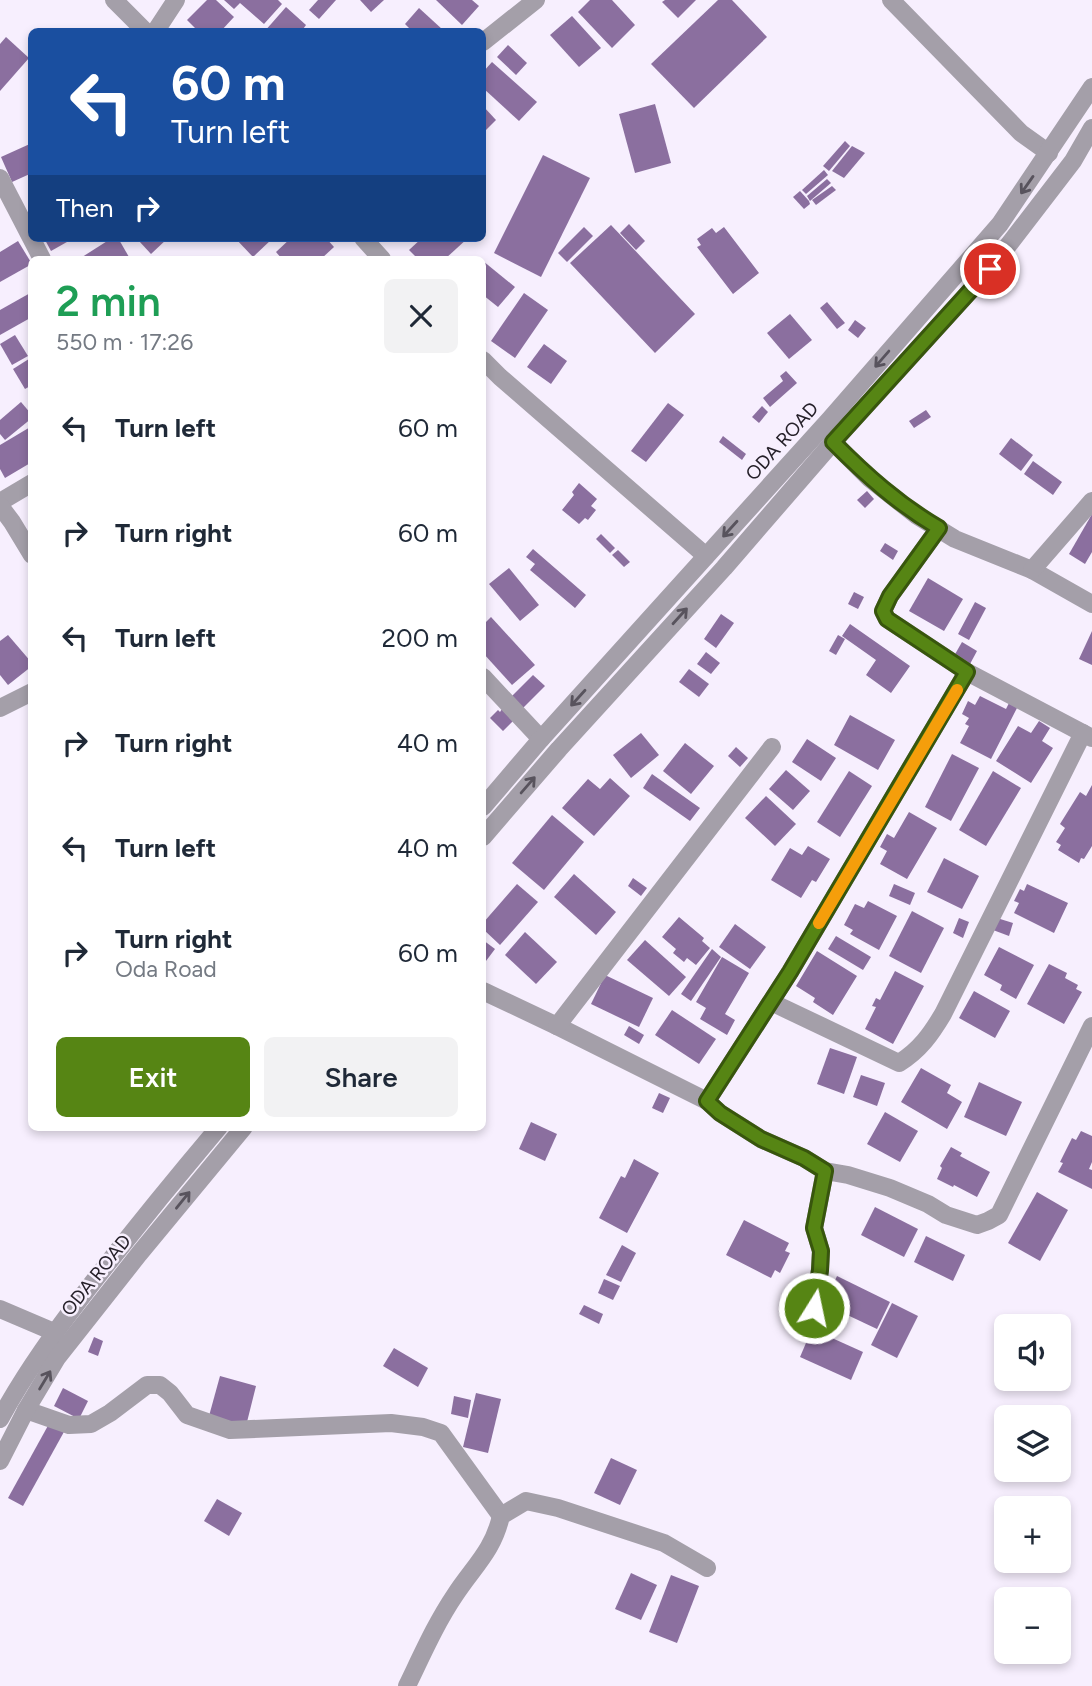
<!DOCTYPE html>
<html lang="en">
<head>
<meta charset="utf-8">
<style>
	:root { --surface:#fff; --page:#f2f2f3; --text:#1f2937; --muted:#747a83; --accent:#568514 }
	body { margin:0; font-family:Figtree,sans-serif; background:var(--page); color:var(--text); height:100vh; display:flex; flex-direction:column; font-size:26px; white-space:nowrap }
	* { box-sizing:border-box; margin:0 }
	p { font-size:23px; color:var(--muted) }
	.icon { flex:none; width:38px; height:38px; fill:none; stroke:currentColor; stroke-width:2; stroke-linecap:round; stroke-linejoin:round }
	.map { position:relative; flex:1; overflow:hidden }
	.details { position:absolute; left:28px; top:256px; width:458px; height:875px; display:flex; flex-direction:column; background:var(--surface); border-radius:10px; box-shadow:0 4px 10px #0003 }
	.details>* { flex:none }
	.top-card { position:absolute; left:28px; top:28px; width:458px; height:214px; border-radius:10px; box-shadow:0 4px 10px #0003; background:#1a4fa0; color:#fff; overflow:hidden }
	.fabs { position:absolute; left:994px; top:1314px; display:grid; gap:14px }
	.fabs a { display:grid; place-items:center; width:77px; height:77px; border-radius:10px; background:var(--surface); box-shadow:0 4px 10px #0003; font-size:35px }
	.pin { position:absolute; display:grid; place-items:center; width:60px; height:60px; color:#fff; margin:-30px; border:4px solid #fff; border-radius:50%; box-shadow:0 2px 7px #0007 }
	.me { position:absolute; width:77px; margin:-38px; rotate:10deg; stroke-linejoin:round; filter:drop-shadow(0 0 5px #0008) }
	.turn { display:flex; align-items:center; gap:24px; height:147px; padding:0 28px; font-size:32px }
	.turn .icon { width:91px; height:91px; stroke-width:2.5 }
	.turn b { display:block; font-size:49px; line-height:60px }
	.then { display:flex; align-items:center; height:66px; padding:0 28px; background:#0003; gap:14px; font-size:26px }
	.round { display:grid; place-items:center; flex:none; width:74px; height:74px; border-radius:10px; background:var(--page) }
	.head { display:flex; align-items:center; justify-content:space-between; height:119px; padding:0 28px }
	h1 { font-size:42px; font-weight:600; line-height:52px; color:#1e9e55 }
	.button { display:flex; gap:14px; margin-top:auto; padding:14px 28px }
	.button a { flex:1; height:80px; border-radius:10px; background:var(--accent); color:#fff; font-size:28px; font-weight:600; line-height:80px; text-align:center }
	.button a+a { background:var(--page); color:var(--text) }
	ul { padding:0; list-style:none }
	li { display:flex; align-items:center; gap:21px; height:105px; padding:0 28px }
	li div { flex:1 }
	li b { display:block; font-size:26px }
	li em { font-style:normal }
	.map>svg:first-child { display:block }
	.building { fill:#8b6f9f }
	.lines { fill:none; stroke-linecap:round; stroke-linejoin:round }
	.minor { stroke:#a49fa9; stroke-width:18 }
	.oneway { stroke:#58535d }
	.route-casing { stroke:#38560d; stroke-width:18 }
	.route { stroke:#568514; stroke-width:12 }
	.slow { stroke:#f59e0b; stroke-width:12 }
	.labels { text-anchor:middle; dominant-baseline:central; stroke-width:5; stroke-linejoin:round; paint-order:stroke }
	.street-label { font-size:19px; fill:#26212a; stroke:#f7effe }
</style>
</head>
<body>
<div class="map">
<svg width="1092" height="1686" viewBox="0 0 1092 1686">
	<rect width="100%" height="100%" fill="#f7effe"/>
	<g class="building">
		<polygon points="207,0 216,0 234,17 220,32 199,32 187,20"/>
		<polygon points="224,0 278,0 282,4 264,24 240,3 234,9"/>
		<polygon points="318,0 336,0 319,19 309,10"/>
		<polygon points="360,0 384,0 371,12"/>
		<polygon points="436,0 472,0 479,6 462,25"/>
		<polygon points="590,0 612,0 635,25 612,48 578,12"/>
		<polygon points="665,0 696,0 678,18 662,2"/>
		<polygon points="718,0 732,0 767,37 694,108 651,64"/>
		<polygon points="286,7 306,25 301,32 264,32"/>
		<polygon points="419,8 443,30 442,32 413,32 405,24"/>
		<polygon points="572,16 601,48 579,67 550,35"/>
		<polygon points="6,37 29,58 0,91 0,44"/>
		<polygon points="508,45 527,63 516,75 497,57"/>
		<polygon points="492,62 537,102 519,121 483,88 483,72"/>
		<polygon points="655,104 671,163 635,173 619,114"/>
		<polygon points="483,106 496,120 483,133"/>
		<polygon points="845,141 850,146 829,171 823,166"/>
		<polygon points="32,143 32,173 12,182 1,157"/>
		<polygon points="852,146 865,153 844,178 832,171"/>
		<polygon points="543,155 590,178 541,277 494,253"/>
		<polygon points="824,170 828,175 806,194 802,190"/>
		<polygon points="827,179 831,183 810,201 807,196"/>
		<polygon points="832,186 836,190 816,205 812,200"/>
		<polygon points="800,191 809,201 810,204 804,209 793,197"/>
		<polygon points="629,224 645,241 636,250 620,233"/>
		<polygon points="611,225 695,314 655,353 570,263"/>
		<polygon points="584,227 593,236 567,262 558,253"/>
		<polygon points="724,227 759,273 733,294 697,247 701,245 697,239 712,228 716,233"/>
		<polygon points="44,238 74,238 51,251"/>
		<polygon points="112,238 118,238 129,257 126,259 79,259"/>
		<polygon points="142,238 168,238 151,254 139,241"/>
		<polygon points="235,238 273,238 253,257"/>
		<polygon points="291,238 326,238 334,247 321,259 282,259 276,252"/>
		<polygon points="422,238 468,238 445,259 418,259 409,250"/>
		<polygon points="18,241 32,264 0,282 0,252"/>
		<polygon points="483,261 515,287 498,307 483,295"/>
		<polygon points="32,292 32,317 0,335 0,310"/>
		<polygon points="524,293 548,310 515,358 491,341"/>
		<polygon points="827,302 845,323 837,329 820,308"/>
		<polygon points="790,314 812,340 789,359 767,333"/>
		<polygon points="855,320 866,328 858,338 848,330"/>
		<polygon points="15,335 28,356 12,365 0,344"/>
		<polygon points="544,344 567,361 551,384 527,367"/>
		<polygon points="32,357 32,385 25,389 13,369"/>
		<polygon points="786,371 797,383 770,407 763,398 783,381 780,376"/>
		<polygon points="21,402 32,415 32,418 5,440 0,434 0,420"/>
		<polygon points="668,403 684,415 646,462 631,451"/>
		<polygon points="762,406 768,412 759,423 752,417"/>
		<polygon points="926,410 931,417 914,428 909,421"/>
		<polygon points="32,426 32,462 5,478 0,469 0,445"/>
		<polygon points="723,436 746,454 742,460 719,442"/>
		<polygon points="1011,438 1033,455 1021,471 999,454"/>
		<polygon points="1033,461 1062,482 1053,495 1024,474"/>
		<polygon points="579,483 597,499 591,506 596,510 588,520 585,518 579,524 562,510 574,495 572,492"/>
		<polygon points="867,491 874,499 865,508 857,500"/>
		<polygon points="1092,514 1092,552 1085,564 1069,554"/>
		<polygon points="601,534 615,548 610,553 596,539"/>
		<polygon points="885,543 898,551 893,560 880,551"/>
		<polygon points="533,549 586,595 575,608 530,570 535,564 526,557"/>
		<polygon points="618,550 630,562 624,567 612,555"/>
		<polygon points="509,568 539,605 520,621 489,584"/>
		<polygon points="928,578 963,599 944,631 909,611"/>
		<polygon points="854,592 864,597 858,609 848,604"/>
		<polygon points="975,602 986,608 969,640 958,634"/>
		<polygon points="721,614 734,623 716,648 704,639"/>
		<polygon points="491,617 535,665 512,685 483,653 483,625"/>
		<polygon points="850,624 910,666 891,693 866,675 876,660 842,636"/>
		<polygon points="1092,631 1092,665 1079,659"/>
		<polygon points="8,635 32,663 32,666 8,685 0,675 0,641"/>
		<polygon points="838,635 845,639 836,655 829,651"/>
		<polygon points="962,642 977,651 970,664 954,656"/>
		<polygon points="706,652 720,663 711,674 697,664"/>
		<polygon points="689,669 709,684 699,697 679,682"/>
		<polygon points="533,675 545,686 522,709 511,697"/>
		<polygon points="980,696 1006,709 1010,701 1018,706 991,759 960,743 969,726 965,724 969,718 962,714 968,701 975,705"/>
		<polygon points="502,709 513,721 503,731 490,718 498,710 500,712"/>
		<polygon points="850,715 895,740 878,770 834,745"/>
		<polygon points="1039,721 1050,728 1042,741 1053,748 1031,783 996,761 1018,726 1031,733"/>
		<polygon points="641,733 659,755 631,778 613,755"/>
		<polygon points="807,739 836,758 821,781 792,762"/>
		<polygon points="685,743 714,766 691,794 663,771"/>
		<polygon points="736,747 748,758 740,767 728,756"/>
		<polygon points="952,754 979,768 951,821 925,807"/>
		<polygon points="786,770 810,791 793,810 769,789"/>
		<polygon points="849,771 872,786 840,837 817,822"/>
		<polygon points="993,771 1021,788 986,846 959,830"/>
		<polygon points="652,774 700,808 690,821 643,788"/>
		<polygon points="610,778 630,796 594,836 562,808 588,779 600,789"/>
		<polygon points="1092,785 1092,846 1084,859 1081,858 1079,863 1058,850 1061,845 1056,842 1065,828 1060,824 1080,792 1086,796"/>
		<polygon points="766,796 796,824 775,846 745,818"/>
		<polygon points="909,812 937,828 907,879 880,864 887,851 880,847 887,834 894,838"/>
		<polygon points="552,815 584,842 544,890 512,863"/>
		<polygon points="808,846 830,859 816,882 812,880 801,898 771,880 790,848 802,855"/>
		<polygon points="944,858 979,876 962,909 927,892"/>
		<polygon points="574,874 616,912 596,935 554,897"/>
		<polygon points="633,878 647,888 641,896 628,886"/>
		<polygon points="517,884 538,902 500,945 483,929 483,923"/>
		<polygon points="894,884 915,893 910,905 889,896"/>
		<polygon points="1027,884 1068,903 1054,933 1014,913 1019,903 1014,901 1020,889 1024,891"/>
		<polygon points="868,901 897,916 879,950 850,934 853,930 844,925 855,904 864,908"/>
		<polygon points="912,911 944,928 921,973 889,956"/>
		<polygon points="679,917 704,938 702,941 710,948 696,965 687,958 684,962 673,953 676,949 662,937"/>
		<polygon points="959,918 969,922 963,938 953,933"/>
		<polygon points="997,918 1013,923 1009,936 993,930"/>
		<polygon points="735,924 766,947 750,969 719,947"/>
		<polygon points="525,932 557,962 536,984 505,955"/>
		<polygon points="836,936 871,957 863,970 828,949"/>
		<polygon points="483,940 495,949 483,965"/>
		<polygon points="645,940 686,977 669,996 627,960"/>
		<polygon points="999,947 1034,965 1016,999 1000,990 1002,985 984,975"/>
		<polygon points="712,949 721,957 691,1001 681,994"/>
		<polygon points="817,951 857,976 833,1015 813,1002 815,998 796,986"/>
		<polygon points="722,957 749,973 725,1014 735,1020 727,1035 700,1019 706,1008 696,1002"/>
		<polygon points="1049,964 1067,973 1065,978 1078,985 1076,989 1082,992 1064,1024 1027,1004"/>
		<polygon points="895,971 924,986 893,1044 865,1029 876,1007 872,1006 876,998 880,1000"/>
		<polygon points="605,975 653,998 639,1027 591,1004"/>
		<polygon points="974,991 1010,1011 995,1038 959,1018"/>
		<polygon points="672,1010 716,1039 699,1064 655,1035"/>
		<polygon points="629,1026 644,1035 639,1044 624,1035"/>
		<polygon points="830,1048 857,1057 844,1094 817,1084"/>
		<polygon points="921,1068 951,1085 947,1093 962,1102 947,1129 901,1102"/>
		<polygon points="861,1075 885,1083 877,1106 853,1097"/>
		<polygon points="979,1082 1022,1102 1006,1136 964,1117"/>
		<polygon points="659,1093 670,1098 663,1113 652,1108"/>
		<polygon points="885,1112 918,1131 900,1162 867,1144"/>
		<polygon points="531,1122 557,1134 545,1161 519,1149"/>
		<polygon points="1081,1131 1092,1136 1092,1162 1089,1169 1092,1170 1092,1189 1058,1172 1063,1163 1060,1162 1072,1138 1076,1140"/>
		<polygon points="951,1147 962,1153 960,1156 990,1172 977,1197 954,1185 953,1187 937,1179 942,1168 940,1166"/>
		<polygon points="634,1159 659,1173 627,1233 599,1218 621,1176 625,1178"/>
		<polygon points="1037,1192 1068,1210 1040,1261 1008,1243"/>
		<polygon points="875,1207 918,1229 904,1257 861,1235"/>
		<polygon points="744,1220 789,1243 785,1251 790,1253 780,1273 775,1270 771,1278 726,1255"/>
		<polygon points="926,1236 965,1255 953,1281 914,1262"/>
		<polygon points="622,1245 636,1253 621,1282 606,1275"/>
		<polygon points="837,1276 890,1302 877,1329 824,1304"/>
		<polygon points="604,1279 620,1286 613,1300 598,1293"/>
		<polygon points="892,1303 918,1316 897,1358 871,1345"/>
		<polygon points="584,1305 603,1314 599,1324 579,1314"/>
		<polygon points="812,1329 863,1352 851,1380 800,1357"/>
		<polygon points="94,1337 103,1341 98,1356 88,1352"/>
		<polygon points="394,1348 428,1368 418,1387 383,1366"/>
		<polygon points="220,1376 256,1386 246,1426 209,1416"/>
		<polygon points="63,1388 88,1401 79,1419 54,1406"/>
		<polygon points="476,1393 501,1399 488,1453 463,1447"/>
		<polygon points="454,1396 471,1400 468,1418 451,1414"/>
		<polygon points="50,1422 65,1430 23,1506 8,1498"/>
		<polygon points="611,1458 637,1470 620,1505 594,1493"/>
		<polygon points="217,1499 242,1513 229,1536 204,1521"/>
		<polygon points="631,1573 657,1585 641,1620 615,1609"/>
		<polygon points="671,1575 699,1586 677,1643 649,1632"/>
	</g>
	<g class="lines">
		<g class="minor">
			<polyline points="114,0 146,32"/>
			<polyline points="891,0 1021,133 1049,153"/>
			<polyline points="155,32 176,0"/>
			<polyline points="483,42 536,0"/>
			<polyline points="0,178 42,259"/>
			<polyline points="363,238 382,259"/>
			<polyline points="483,360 500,377 706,556"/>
			<polyline points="833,442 869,478 916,515 955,539 1032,570 1092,604"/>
			<polyline points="0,502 32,483"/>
			<polyline points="0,506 12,522 32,555"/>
			<polyline points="939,528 890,596 883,611 887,619 967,672 1092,738"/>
			<polyline points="1032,570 1092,501"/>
			<polyline points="483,677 541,739"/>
			<polyline points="0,708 32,692"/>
			<polyline points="483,807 541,739 830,419 1000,224 1092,87"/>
			<polyline points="483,837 559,749 724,568 833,442 990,269 1073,161 1092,128"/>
			<polyline points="483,991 557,1026 707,1101 790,972 967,672"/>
			<path d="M771,1002L899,1063C920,1050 931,1034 943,1014L1083,733"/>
			<polyline points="557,1026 772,747"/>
			<polyline points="707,1101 720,1113 761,1139 804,1158 825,1171 848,1175 890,1188 928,1204 946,1215 977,1225 988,1221 999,1215 1092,1026"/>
			<polyline points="814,1308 820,1270 821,1251 814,1228 825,1171"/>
			<polyline points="0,1309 54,1332"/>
			<polyline points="26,1410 69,1425 91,1424 110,1413 147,1385 160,1385 170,1393 187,1415 230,1430 391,1423 423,1427 441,1433 501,1516"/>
			<path d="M0,1419C26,1371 57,1329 90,1286C132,1232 175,1179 219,1127"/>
			<polyline points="0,1461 26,1410 57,1358 139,1254 244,1127"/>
			<path d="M407,1686C422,1655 436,1623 455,1595C474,1566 493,1551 501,1516L526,1501L558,1508L664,1543L707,1568"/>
		</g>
	</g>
	<defs><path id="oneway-shaft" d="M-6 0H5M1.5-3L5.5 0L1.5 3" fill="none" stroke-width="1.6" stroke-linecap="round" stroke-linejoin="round" transform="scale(1.75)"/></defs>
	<g class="oneway">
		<use href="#oneway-shaft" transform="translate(1027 185) rotate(125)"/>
		<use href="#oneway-shaft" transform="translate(882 359) rotate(131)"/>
		<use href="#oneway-shaft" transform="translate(730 529) rotate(132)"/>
		<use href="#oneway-shaft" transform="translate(680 616) rotate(-48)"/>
		<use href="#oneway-shaft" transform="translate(578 698) rotate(132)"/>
		<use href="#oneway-shaft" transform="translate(528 785) rotate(-49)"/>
		<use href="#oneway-shaft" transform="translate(183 1200) rotate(-51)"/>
		<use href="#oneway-shaft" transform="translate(45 1380) rotate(-59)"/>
	</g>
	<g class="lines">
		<g class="route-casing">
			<path id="route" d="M814,1308L820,1270L821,1251L814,1228L825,1171L804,1158L761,1139L720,1113L707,1101L790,972L967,672L887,619L883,611L890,596L939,528C898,504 866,475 833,442L990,269"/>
		</g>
		<use href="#route" class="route"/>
		<polyline class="slow" points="819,923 957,690"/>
	</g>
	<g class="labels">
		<g class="street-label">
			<text transform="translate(782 441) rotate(-48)">ODA ROAD</text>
			<text transform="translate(96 1275) rotate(-51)">ODA ROAD</text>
		</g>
	</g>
</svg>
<div class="fabs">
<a><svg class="icon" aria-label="sound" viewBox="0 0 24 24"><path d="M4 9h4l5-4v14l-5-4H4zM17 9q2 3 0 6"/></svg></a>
<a><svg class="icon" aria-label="layers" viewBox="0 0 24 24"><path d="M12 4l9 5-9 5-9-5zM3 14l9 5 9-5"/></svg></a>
<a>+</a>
<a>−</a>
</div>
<div class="pin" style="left:990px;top:269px;background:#d93025"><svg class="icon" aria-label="arrive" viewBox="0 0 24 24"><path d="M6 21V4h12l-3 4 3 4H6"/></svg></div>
<svg class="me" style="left:814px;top:1308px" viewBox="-20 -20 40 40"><circle r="17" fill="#568514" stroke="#fff" stroke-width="3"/><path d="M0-11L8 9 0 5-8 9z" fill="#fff"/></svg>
<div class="top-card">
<div class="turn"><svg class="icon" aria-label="left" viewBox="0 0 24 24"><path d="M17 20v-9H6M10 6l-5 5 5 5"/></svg><div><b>60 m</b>Turn left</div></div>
<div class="then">Then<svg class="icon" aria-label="right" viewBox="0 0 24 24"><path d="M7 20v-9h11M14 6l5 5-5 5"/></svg></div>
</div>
<section class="details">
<div class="head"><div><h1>2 min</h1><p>550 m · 17:26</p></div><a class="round"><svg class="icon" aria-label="close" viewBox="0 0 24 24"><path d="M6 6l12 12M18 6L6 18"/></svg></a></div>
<ul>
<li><svg class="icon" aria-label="left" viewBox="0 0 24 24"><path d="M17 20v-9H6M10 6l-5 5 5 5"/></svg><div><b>Turn left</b></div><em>60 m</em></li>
<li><svg class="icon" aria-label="right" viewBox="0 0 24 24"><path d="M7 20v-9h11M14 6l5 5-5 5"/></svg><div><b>Turn right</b></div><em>60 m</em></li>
<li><svg class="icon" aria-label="left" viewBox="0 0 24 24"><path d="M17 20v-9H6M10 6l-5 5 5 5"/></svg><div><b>Turn left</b></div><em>200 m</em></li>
<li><svg class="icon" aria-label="right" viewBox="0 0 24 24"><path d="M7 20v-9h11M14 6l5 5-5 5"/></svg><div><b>Turn right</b></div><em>40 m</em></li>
<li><svg class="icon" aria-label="left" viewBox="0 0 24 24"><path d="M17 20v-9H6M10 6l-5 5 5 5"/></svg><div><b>Turn left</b></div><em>40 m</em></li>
<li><svg class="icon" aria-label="right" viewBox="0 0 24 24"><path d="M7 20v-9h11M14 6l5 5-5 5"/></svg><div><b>Turn right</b><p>Oda Road</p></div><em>60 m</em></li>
</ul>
<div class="button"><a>Exit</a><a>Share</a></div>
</section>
</div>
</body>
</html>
